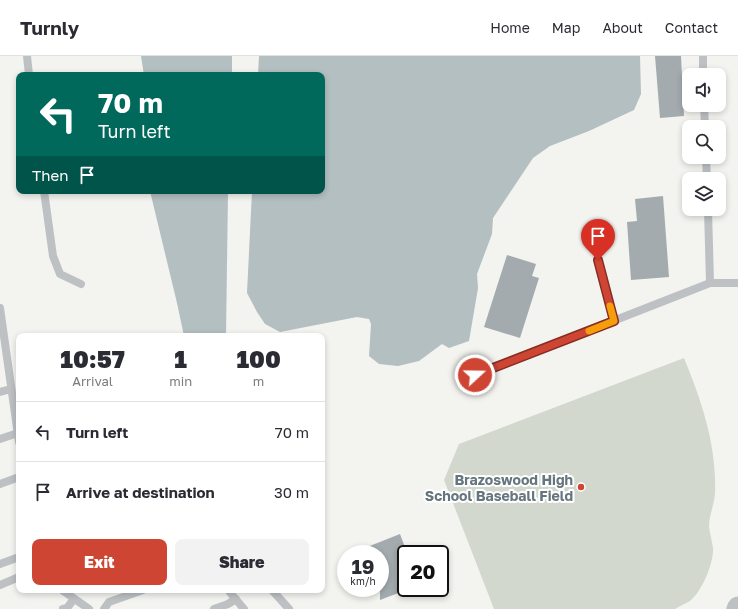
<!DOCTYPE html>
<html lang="en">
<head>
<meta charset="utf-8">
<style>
	:root { --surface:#fff; --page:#f2f2f3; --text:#2b2b33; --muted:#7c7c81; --line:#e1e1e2; --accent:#cf4534 }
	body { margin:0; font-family:"Golos Text",sans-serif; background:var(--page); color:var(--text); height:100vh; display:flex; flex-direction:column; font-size:15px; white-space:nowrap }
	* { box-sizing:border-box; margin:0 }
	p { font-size:13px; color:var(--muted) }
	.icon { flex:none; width:22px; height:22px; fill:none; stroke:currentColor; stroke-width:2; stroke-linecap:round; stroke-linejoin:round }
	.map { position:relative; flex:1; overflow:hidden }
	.details { position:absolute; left:16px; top:277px; width:309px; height:260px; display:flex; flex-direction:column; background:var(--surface); border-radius:8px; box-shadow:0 2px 6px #0003 }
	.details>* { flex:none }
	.top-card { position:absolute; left:16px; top:16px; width:309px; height:122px; border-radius:8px; box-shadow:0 2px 6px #0003; background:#00695c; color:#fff; overflow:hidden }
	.fabs { position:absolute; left:682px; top:12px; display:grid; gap:8px }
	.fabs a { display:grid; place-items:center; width:44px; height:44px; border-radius:8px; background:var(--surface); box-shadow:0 2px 6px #0003; font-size:20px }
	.speed { position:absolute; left:337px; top:489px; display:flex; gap:8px; font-size:20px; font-weight:700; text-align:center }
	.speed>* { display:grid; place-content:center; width:52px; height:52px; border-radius:50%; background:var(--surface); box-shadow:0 2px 6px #0003; line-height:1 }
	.speed small { font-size:10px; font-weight:400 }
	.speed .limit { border:2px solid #111; border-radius:6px; background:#fff; color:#111 }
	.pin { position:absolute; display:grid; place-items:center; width:34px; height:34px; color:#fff; margin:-41px -17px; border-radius:50% 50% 50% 0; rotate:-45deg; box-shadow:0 0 4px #0007 }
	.pin .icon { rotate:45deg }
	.me { position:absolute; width:44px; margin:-22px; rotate:69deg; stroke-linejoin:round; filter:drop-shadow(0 0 3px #0008) }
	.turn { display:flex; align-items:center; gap:14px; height:84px; padding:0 16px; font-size:18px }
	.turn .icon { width:52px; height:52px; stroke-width:2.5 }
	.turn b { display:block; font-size:28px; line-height:34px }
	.then { display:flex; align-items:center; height:38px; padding:0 16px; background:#0003; gap:8px; font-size:15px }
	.eta { display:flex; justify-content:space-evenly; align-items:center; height:68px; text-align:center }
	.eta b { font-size:24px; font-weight:800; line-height:28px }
	.cta { display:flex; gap:8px; margin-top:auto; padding:8px 16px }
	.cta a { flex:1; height:46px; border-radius:8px; background:var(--accent); color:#fff; font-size:16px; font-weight:800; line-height:46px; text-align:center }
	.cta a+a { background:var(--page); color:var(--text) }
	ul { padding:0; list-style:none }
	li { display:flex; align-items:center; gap:12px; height:60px; padding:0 16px; border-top:1px solid var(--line) }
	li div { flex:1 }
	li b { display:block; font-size:15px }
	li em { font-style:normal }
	header { display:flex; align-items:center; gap:24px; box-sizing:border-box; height:56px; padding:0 20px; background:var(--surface); border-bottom:1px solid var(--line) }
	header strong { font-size:19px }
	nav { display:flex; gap:22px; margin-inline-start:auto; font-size:14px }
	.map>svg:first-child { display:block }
	.green { fill:#d3d8cf }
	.water { fill:#b3bfc1 }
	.building { fill:#a3abaf }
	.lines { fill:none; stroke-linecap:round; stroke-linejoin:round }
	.service { stroke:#bdc1c4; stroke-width:8 }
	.tertiary { stroke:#bdc1c4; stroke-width:21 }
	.route-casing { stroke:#872d22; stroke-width:10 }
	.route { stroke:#cf4534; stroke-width:7 }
	.slow { stroke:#f59e0b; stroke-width:7 }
	.poi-dot { fill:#cf4534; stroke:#fff; stroke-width:1.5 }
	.labels { text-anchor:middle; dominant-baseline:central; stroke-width:4; stroke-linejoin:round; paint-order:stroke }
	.poi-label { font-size:14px; font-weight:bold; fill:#66767e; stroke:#fff; text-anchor:end }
</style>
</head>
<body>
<header>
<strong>Turnly</strong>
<nav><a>Home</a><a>Map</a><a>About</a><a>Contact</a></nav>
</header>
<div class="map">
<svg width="738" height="553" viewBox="0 0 738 553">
	<rect width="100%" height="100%" fill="#f3f3f0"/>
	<path class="green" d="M684,302C702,346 717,390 715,438C714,449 709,460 709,471C710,478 712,485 713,492C714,507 702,535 691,544C686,548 679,550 675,553H494L444,424L459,388Z"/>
	<g class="water">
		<polygon points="141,0 232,0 232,19 144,19"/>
		<polygon points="259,0 640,0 641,38 634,54 589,75 550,90 533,102 493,162 492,178 477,218 478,232 469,285 449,292 442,288 419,305 398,310 379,308 369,300 371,268 369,263 357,261 280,276 265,268 257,256 247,237 252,135 322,135 322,19 258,19"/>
		<polygon points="150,135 228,135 226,280 184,280 177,247"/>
	</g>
	<g class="building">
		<polygon points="655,0 681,0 684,60 660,62"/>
		<polygon points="663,140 669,221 631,224 627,166 637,165 635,143"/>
		<polygon points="507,199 536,208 532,220 539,222 520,282 484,271"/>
		<polygon points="400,478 406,494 406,534 380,544 380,498 352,497"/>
	</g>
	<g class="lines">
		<g class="service">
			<polyline points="27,0 29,19"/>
			<polyline points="703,0 703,19"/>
			<polyline points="704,49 705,71"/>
			<polyline points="706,101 707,123"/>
			<polyline points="44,135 53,200 60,218 81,228"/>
			<polyline points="708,153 710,227"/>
			<polyline points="598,204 614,265"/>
			<polyline points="0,252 19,386"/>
			<polyline points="475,319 710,227 738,227"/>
			<polyline points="0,336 11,333"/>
			<polyline points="0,383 18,377"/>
			<polyline points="0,428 19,421"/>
			<polyline points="0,508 19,501"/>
			<polyline points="0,529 19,521"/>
			<polyline points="62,534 89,553"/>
			<polyline points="228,534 244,553"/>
			<polyline points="272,534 289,553"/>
			<polyline points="63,553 67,552 74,543"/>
			<polyline points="104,553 109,546 143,534"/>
			<polyline points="214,553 228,548 236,543"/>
		</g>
		<polyline class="tertiary" points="737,553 738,551"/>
	</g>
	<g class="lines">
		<g class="route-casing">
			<polyline id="route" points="475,319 614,265 598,204"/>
		</g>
		<use href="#route" class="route"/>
		<polyline class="slow" points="589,275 614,265 610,250"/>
	</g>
	<circle class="poi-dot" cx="581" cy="431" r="4"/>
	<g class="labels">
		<g class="poi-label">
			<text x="573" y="423">Brazoswood High<tspan x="573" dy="16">School Baseball Field</tspan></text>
		</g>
	</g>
</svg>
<div class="fabs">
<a><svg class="icon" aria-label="sound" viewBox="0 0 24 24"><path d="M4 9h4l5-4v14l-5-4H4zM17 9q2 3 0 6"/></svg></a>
<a><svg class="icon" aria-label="search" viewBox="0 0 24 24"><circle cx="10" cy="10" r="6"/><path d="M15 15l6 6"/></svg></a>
<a><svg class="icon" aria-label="layers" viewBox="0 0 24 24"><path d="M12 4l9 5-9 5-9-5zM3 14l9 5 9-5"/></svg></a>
</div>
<div class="speed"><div>19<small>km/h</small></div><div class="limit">20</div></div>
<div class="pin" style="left:598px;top:204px;background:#d93025"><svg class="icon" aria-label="arrive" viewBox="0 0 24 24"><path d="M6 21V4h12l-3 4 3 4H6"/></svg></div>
<svg class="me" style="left:475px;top:319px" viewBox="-20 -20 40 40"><circle r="17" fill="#cf4534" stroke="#fff" stroke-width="3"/><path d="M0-11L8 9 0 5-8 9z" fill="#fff"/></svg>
<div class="top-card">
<div class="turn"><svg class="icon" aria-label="left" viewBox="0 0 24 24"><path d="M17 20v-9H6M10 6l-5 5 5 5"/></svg><div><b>70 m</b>Turn left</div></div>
<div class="then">Then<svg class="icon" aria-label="arrive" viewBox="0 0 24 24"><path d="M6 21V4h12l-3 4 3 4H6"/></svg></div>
</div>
<section class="details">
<div class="eta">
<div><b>10:57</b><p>Arrival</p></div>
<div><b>1</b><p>min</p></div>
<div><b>100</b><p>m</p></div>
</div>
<ul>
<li><svg class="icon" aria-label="left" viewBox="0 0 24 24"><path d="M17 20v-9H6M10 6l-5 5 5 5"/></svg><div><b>Turn left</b></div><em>70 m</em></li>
<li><svg class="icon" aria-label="arrive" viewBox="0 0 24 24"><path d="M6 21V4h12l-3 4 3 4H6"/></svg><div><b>Arrive at destination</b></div><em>30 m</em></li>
</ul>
<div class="cta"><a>Exit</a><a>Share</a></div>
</section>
</div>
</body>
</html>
